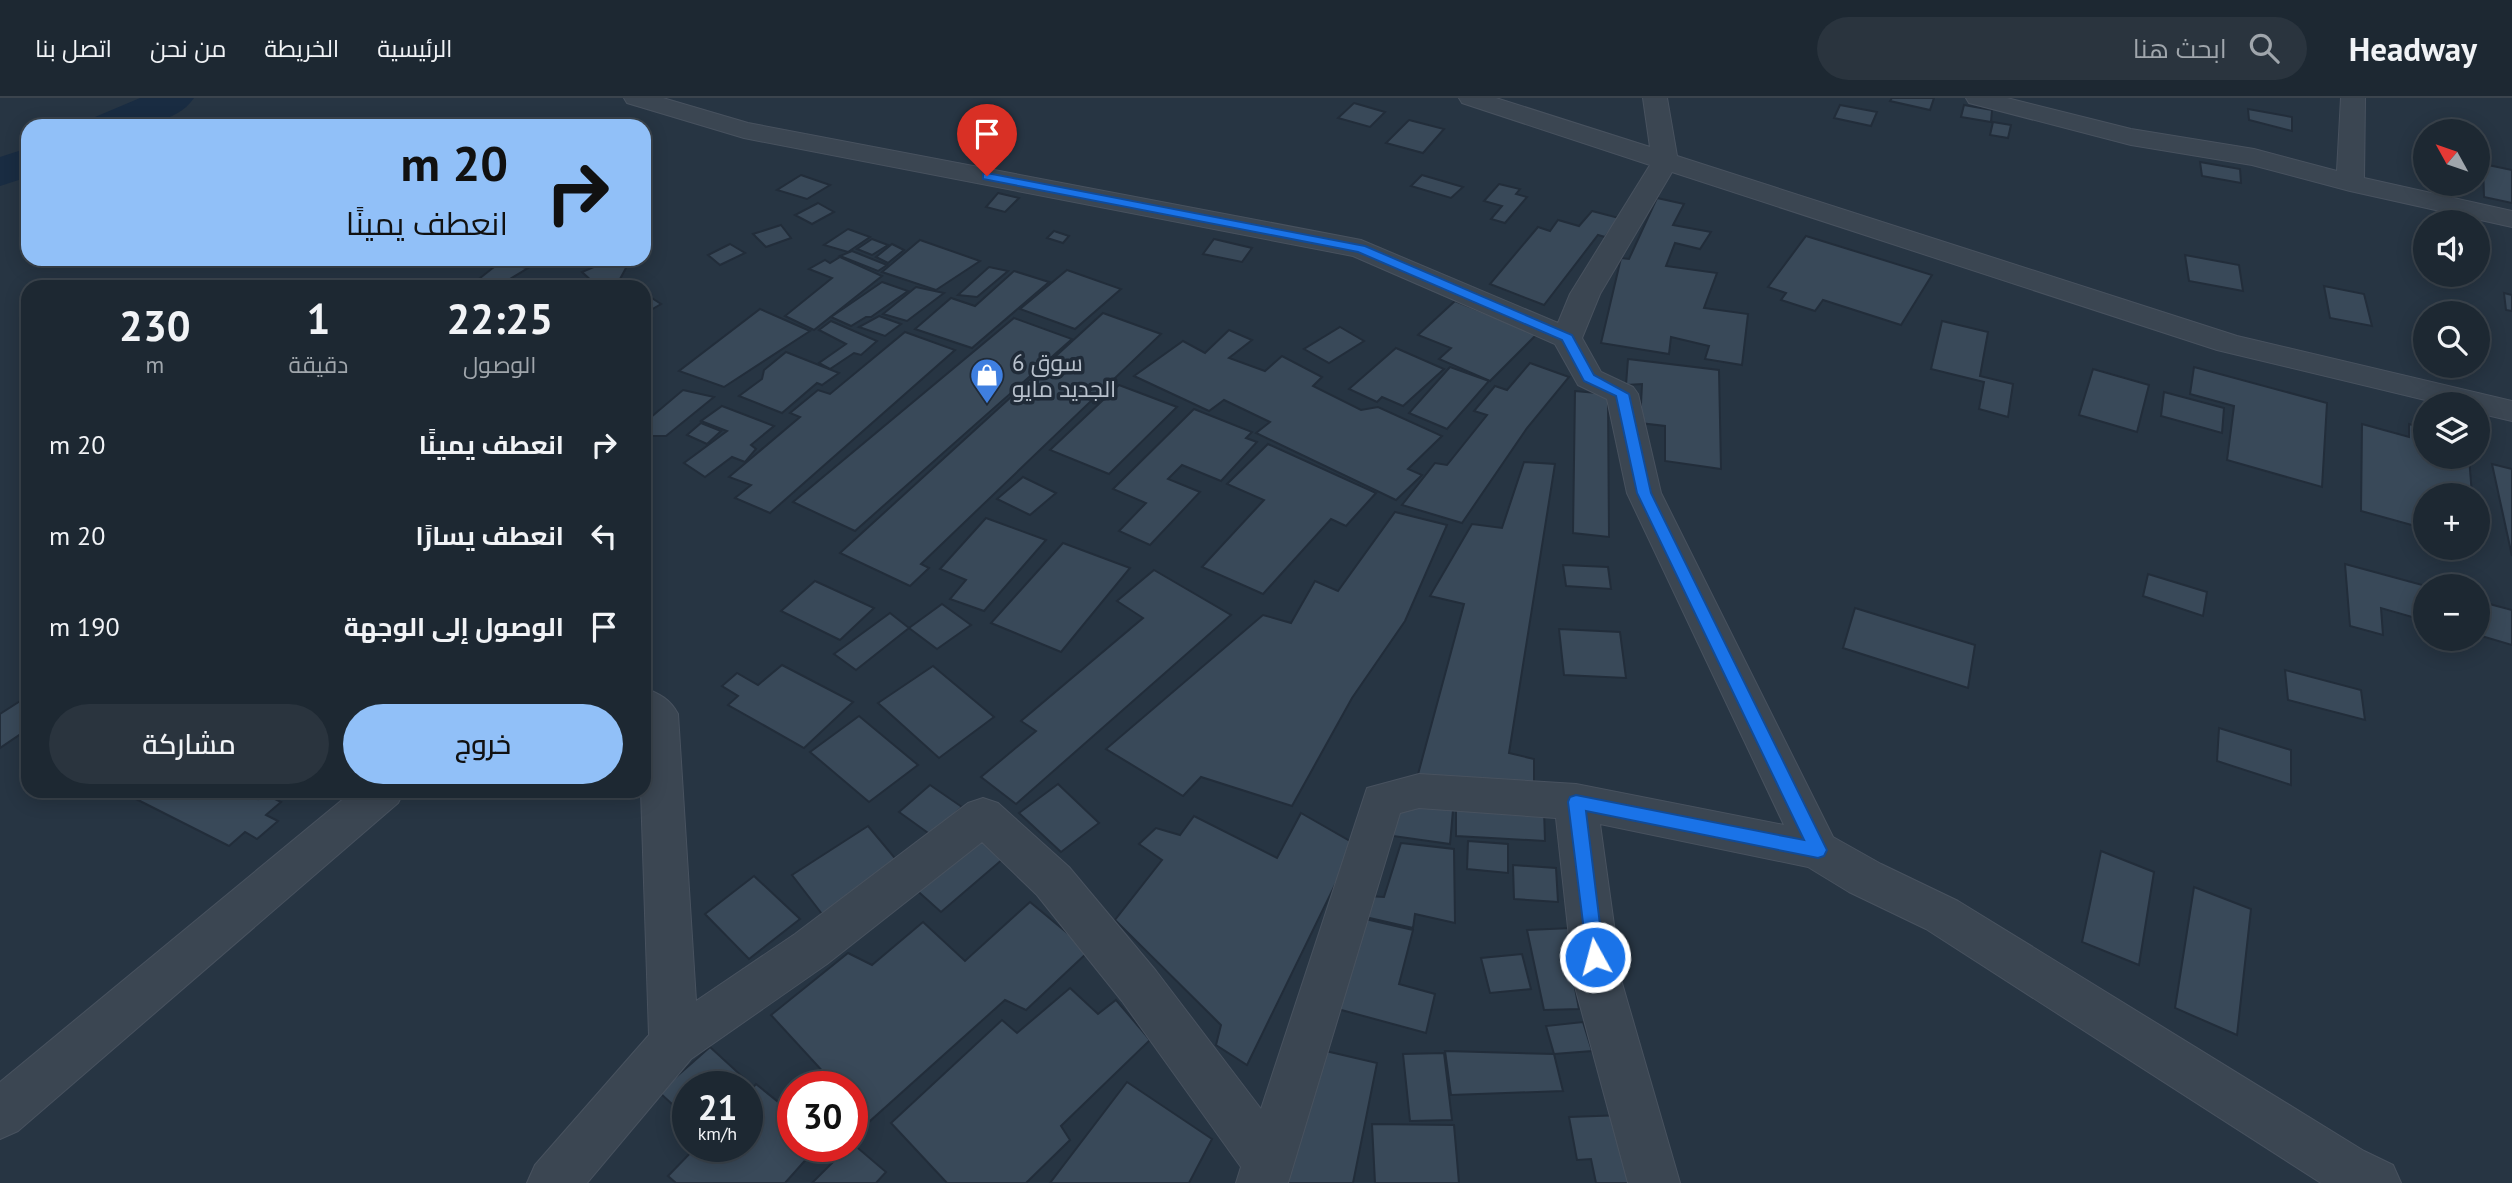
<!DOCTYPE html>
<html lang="ar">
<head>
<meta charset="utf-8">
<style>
	:root { --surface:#1d2832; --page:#2a343e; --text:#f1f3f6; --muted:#a0a6ac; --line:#3b444d; --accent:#91c0f8 }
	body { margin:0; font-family:"PT Sans",Cairo,sans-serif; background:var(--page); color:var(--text); direction:rtl; height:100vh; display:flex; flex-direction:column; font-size:26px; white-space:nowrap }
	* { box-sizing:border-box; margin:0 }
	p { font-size:23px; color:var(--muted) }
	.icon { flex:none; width:38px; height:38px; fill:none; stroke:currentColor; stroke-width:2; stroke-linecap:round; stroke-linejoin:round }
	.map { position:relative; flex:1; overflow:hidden; direction:ltr }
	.side { position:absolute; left:21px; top:182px; width:630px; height:518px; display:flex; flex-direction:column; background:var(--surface); border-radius:21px; box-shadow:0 4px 18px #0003,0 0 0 2px var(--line); direction:rtl }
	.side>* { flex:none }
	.banner { position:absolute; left:21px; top:21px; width:630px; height:147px; border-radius:21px; box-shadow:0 4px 18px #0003,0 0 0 2px var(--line); direction:rtl; background:#91c0f8; color:#111; overflow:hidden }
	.needle { width:46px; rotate:310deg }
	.controls { position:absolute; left:2413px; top:21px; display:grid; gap:14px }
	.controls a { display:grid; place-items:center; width:77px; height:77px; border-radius:50%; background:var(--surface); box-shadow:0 4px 18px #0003,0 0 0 2px var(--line); font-size:35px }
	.speed { position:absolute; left:672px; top:973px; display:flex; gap:14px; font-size:35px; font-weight:700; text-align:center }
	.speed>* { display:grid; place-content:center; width:91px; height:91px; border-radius:50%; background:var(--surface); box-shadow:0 4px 18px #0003,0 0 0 2px var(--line); line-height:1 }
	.speed small { font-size:18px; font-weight:400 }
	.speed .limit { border:10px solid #d22; background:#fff; color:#111 }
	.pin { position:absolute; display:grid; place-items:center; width:60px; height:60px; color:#fff; margin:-72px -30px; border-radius:50% 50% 50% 0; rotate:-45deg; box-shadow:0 0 7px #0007 }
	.pin .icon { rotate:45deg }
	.me { position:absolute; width:77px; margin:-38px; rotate:353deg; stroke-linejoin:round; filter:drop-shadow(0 0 5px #0008) }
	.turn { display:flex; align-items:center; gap:24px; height:147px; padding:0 28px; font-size:32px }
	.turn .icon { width:91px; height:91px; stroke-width:2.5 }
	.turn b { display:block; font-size:49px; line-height:60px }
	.eta { display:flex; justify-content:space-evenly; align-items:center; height:119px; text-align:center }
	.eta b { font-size:42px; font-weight:600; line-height:49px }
	.primary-button { display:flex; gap:14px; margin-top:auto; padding:14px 28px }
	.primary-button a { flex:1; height:80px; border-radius:42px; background:var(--accent); color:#111; font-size:28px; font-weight:600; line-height:80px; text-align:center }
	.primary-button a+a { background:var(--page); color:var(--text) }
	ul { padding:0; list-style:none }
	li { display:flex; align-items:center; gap:21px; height:91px; padding:0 28px }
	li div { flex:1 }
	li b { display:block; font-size:26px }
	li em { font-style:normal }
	header { display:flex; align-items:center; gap:42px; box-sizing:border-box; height:98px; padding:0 35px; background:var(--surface); border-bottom:2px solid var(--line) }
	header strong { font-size:33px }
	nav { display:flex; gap:38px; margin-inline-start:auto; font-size:24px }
	.search { width:490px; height:63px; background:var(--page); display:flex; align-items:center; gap:18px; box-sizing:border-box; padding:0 24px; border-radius:38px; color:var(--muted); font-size:26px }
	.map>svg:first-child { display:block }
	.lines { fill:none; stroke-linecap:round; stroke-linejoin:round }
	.canal { fill:#192c42; fill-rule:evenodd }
	.building { fill:#394959; stroke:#222d3a; stroke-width:2 }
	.minor-casing { stroke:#48525f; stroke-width:2 }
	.minor { fill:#3b4652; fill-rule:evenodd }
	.route { fill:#1a73e8; stroke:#114b97; stroke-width:2 }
	.labels { text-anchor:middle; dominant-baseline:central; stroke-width:7; stroke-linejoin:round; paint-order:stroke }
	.poi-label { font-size:23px; fill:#b8c1cc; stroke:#202b38; text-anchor:start }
</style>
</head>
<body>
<header>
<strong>Headway</strong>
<div class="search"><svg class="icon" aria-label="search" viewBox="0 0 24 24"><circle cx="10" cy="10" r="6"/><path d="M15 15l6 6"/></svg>ابحث هنا</div>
<nav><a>الرئيسية</a><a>الخريطة</a><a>من نحن</a><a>اتصل بنا</a></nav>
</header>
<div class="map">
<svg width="2512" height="1085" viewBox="0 0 2512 1085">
	<rect width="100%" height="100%" fill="#273543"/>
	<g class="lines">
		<g class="canal">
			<path d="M140,0H194C173,31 122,28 89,28L95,19Z"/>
			<polygon points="28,50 28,79 0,88 0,59"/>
		</g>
	</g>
	<g class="building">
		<polygon points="1892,0 1934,0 1930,12 1890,3"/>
		<polygon points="1354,5 1385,14 1370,29 1338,20"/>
		<polygon points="1840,7 1877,14 1871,28 1834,20"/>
		<polygon points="1964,7 1992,12 1991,24 1961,19"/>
		<polygon points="2248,11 2292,19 2292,33 2249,22"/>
		<polygon points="1409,22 1444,31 1423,55 1386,45"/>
		<polygon points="1993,24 2011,27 2008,40 1990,37"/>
		<polygon points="2200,64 2240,71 2241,85 2202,78"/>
		<polygon points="2483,66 2512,72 2512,105 2484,99"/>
		<polygon points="801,77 830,87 807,101 777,92"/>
		<polygon points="1422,77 1463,89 1451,100 1411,88"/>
		<polygon points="1499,86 1520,91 1516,96 1527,99 1505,125 1491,121 1502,108 1484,103"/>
		<polygon points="998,95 1019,100 1005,114 986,109"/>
		<polygon points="1657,100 1684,106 1673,127 1711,134 1700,151 1675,145 1666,168 1717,175 1704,210 1748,216 1742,267 1705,261 1709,248 1671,239 1669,256 1601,245 1621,160 1629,161"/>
		<polygon points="818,105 834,114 812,126 795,117"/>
		<polygon points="1592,113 1619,120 1605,139 1598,137 1544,207 1490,186 1538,129 1550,133 1558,122 1579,128"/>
		<polygon points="781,127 791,140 766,149 753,136"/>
		<polygon points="848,131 870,139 848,154 824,147"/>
		<polygon points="1054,133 1069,138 1063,145 1047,140"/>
		<polygon points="1806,138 1932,177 1901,227 1823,202 1815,213 1781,202 1786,195 1768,189"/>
		<polygon points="872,141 888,147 872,157 857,151"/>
		<polygon points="1214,141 1252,150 1242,164 1203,156"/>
		<polygon points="920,142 980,163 936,192 882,174"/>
		<polygon points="730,146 745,155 720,167 708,157"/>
		<polygon points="892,146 904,152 888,165 876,159"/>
		<polygon points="852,153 887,167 878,173 840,158"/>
		<polygon points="2185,157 2239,167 2243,193 2189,183"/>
		<polygon points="840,159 882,178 814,232 785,218 832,180 809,171 825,162 830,165"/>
		<polygon points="612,161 618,161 626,170 620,181 594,185 582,174"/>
		<polygon points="499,165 528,170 497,189 470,188"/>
		<polygon points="989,169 1008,173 977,199 958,197"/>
		<polygon points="1067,172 1121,191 1075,231 1020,211"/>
		<polygon points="1014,173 1049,184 972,250 915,231 951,200 975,208"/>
		<polygon points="882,184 908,193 871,219 866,219 851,228 831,219"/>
		<polygon points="2324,188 2364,196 2372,228 2330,220"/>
		<polygon points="916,189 944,195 907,223 883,216"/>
		<polygon points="644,195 661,206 644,216"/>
		<polygon points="2504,195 2512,197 2512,213 2506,212"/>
		<polygon points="1455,203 1537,236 1490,283 1439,261 1451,250 1418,237"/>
		<polygon points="760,211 810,233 724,289 679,273"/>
		<polygon points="1103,215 1161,236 921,466 929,470 910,488 840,455"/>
		<polygon points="879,218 901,226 885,238 859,229"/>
		<polygon points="1014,220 1072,241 855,433 793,404"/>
		<polygon points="831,223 877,243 861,257 854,255 830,271 819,265 846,246 819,232"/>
		<polygon points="1942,223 1988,234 1980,278 2013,286 2008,319 1979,311 1984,284 1931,271"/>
		<polygon points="1340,229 1364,243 1329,265 1304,251"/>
		<polygon points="1229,232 1252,242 1229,260 1265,273 1282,258 1322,279 1313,288 1361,312 1378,309 1442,338 1408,371 1422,377 1396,402 1256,335 1270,324 1224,302 1209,313 1134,278 1183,243 1205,255"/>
		<polygon points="905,234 955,252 770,415 735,400 751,387 729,379 800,319 790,315 818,292 830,296"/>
		<polygon points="1396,250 1444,271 1403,308 1382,299 1377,304 1349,291"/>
		<polygon points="786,254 839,275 822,287 817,285 782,315 739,298 762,281 764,272"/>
		<polygon points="1628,261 1719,272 1721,371 1665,363 1665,328 1640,325 1642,286 1626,287"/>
		<polygon points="1530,265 1569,279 1527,330 1462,425 1402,407 1435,365 1447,367 1487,317 1474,313 1495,288 1507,292"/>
		<polygon points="1450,269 1489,283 1447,331 1409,315"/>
		<polygon points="2194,269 2327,305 2322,389 2227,362 2234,308 2190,296"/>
		<polygon points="2093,271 2149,287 2137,334 2079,317"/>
		<polygon points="1119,287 1177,309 1109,376 1050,352"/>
		<polygon points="683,292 714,299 666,338 650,338 648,344 644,343 644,325"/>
		<polygon points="1575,293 1608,296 1609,439 1573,435"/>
		<polygon points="2164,294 2224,310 2222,335 2161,318"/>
		<polygon points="722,308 774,328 751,347 756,351 745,364 732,359 705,379 684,365 727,333 701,323"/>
		<polygon points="1194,311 1252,334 1246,340 1257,344 1221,383 1182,367 1168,381 1200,394 1150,447 1119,433 1146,405 1113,391"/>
		<polygon points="701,325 721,333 707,346 687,337"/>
		<polygon points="2362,326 2409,339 2409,326 2426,331 2426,359 2469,359 2472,397 2426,397 2426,431 2361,413"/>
		<polygon points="1268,346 1376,395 1346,428 1331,421 1263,496 1202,469 1264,402 1227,386"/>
		<polygon points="1524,364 1555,366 1509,655 1534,661 1534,691 1417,680 1464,506 1430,498 1472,426 1502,430"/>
		<polygon points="2492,366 2512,371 2512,458"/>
		<polygon points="1023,379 1056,395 1030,417 997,401"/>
		<polygon points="1395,414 1447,427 1405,523 1352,600 1292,708 1201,679 1183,698 1106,651 1263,517 1291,525 1315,483 1338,493"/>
		<polygon points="986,420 1046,442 984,513 950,501 966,482 940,471"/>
		<polygon points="1063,445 1130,470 1061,554 991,525"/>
		<polygon points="2345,466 2426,488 2426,523 2381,510 2383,537 2350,528"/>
		<polygon points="1563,467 1608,469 1611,491 1566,488"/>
		<polygon points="1154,472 1231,517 1016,706 981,679 1036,633 1021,623 1143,520 1117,503"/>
		<polygon points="2148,476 2207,494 2203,518 2143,498"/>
		<polygon points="815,483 874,510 840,542 781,513"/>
		<polygon points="2478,503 2512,512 2512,547 2478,537"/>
		<polygon points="942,506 971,527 937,551 909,530"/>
		<polygon points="1855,510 1975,547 1968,590 1843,550"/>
		<polygon points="890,515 909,530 856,572 834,556"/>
		<polygon points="1559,531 1620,534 1626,580 1564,577"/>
		<polygon points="782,567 853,604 804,650 728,607 738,598 722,588 737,575 758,587"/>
		<polygon points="933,568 994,619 939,660 878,605"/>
		<polygon points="2285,572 2361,592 2365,622 2288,602"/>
		<polygon points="28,598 28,631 0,650 0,616"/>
		<polygon points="859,618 918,667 869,704 810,654"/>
		<polygon points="2219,630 2291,652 2291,687 2217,663"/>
		<polygon points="1058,686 1099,725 1061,754 1019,715"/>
		<polygon points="930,687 962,709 931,737 899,714"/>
		<polygon points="143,693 240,693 258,701 265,696 281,704 266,717 278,723 257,741 245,734 229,748 134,700"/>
		<polygon points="1397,704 1453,712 1450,746 1393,738"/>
		<polygon points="1456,712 1544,712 1545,743 1456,738"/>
		<polygon points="1301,715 1355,746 1247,967 1216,947 1221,927 1115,822 1162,762 1139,746 1156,730 1180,737 1194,718 1277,760"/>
		<polygon points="868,728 899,765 822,816 792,777"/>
		<polygon points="975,735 1004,760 941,814 912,788"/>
		<polygon points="1468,743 1508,746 1508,775 1467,771"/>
		<polygon points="1401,745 1454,751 1455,825 1415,816 1413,830 1361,818 1367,798 1384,799"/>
		<polygon points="2101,753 2154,774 2139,867 2082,844"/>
		<polygon points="1513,767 1556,770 1558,804 1514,801"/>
		<polygon points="754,778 800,821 749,861 705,816"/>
		<polygon points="2194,789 2251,811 2237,937 2175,910"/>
		<polygon points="1030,804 1089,853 1026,912 1005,902 870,1023 852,1005 852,989 837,989 771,917 848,855 872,867 923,824 965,863"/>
		<polygon points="1361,820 1413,832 1399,886 1435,896 1426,935 1334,910"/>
		<polygon points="1572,830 1586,890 1575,890 1579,911 1544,912 1527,832"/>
		<polygon points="1522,856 1531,891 1490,895 1481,860"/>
		<polygon points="1070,890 1098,916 1116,902 1150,942 1061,1028 1070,1042 1026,1085 947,1085 891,1025 1002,922 1017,935"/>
		<polygon points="1583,924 1592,953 1554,956 1546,928"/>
		<polygon points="710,949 746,982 739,989 688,989 688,1021 659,994"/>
		<polygon points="1317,951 1377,965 1353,1085 1286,1085"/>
		<polygon points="1445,953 1554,956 1563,993 1451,997"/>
		<polygon points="1444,955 1452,1022 1410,1023 1403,956"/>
		<polygon points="1127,984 1212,1041 1189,1085 1050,1085"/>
		<polygon points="756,986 793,1016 793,1048 818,1048 785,1085 676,1085 668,1078 697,1048 747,1048 747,996"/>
		<polygon points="1624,1017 1644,1085 1596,1085 1591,1061 1577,1062 1569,1019"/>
		<polygon points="1372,1026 1454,1027 1459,1085 1375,1085"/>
		<polygon points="852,1045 886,1074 876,1085 812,1085 849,1048 852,1048"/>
	</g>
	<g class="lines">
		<g class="minor-casing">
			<g id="minor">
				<path d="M624,0H663L748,25L1361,142L1558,225L1570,196L1650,67L1462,5L1459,0H1496L1650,49L1643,0H1667L1677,58L2237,238L2512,303V323L2478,315V306H2442L2217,252L1672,74L1600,196L1582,240L1601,274L1633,289L1638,296L1661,395L1833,739L1881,766L1958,803L2364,1053L2393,1067L2401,1085H2321L1926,831L1849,794L1808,769L1600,726L1622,885L1680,1085H1628L1574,885L1556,720L1419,710L1400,715L1288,1085H1236L1241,1069L1122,903L1037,797L982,744L827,866L691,961L587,1085H527L535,1067L649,937L641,693H644V590C660,596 670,601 678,616L696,903L795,836L968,705L983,700L998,705L1069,769L1156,873L1261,1011L1367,690L1419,676L1576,686L1784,727L1627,395L1607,301L1578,287L1555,246L1353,158L744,40L627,5Z"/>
				<polygon points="1966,0 2007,0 2131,31 2254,51 2337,73 2341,0 2365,0 2364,80 2512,113 2512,129 2350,93 2252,67 2131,47 1969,5"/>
				<polygon points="353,693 404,693 398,705 18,1033 0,1041 0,984"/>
			</g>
		</g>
		<use href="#minor" class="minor"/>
	</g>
	<polygon class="route" points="987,75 1365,148 1572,237 1594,277 1629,296 1651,395 1827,752 1824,758 1818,760 1586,713 1604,859 1602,865 1595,868 1588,865 1568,704 1570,699 1576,697 1804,742 1637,395 1616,298 1584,283 1562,242 1358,154 983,81 983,76"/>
	<defs>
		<g id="shop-pin" transform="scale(1.75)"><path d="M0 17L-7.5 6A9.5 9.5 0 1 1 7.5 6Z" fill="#3f7fe0" stroke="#202b38"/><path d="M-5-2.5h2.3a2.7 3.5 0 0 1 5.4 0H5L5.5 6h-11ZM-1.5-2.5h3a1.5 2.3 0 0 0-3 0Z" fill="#fff"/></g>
	</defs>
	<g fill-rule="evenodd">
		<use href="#shop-pin" x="987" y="277"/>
	</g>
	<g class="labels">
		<g class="poi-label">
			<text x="1012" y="264">سوق 6<tspan x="1012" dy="26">الجديد مايو</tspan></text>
		</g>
	</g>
</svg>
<div class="controls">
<a><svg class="needle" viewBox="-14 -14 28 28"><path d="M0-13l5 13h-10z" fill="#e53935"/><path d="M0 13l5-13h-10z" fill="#a0a6ac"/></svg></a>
<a><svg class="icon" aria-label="sound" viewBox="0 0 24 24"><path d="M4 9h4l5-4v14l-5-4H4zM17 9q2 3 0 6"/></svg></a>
<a><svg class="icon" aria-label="search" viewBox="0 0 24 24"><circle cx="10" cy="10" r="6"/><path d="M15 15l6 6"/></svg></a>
<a><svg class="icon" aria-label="layers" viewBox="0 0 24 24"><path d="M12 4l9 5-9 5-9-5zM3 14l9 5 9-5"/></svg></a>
<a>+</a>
<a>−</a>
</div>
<div class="speed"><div>21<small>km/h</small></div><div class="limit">30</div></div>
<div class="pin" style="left:987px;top:78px;background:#d93025"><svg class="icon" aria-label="arrive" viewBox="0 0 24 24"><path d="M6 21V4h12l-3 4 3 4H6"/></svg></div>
<svg class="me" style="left:1595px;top:859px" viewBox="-20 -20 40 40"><circle r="17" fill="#1a73e8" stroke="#fff" stroke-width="3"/><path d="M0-11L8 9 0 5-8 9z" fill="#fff"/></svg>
<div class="banner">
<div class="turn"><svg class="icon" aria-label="right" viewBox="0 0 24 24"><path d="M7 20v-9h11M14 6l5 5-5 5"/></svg><div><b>20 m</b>انعطف يمينًا</div></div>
</div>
<section class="side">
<div class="eta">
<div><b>22:25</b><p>الوصول</p></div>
<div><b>1</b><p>دقيقة</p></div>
<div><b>230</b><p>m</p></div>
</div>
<ul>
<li><svg class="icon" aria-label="right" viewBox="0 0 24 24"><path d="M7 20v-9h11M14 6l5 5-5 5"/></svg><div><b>انعطف يمينًا</b></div><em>20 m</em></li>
<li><svg class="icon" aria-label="left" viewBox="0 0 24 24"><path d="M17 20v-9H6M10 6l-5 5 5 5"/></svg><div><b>انعطف يسارًا</b></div><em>20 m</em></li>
<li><svg class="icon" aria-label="arrive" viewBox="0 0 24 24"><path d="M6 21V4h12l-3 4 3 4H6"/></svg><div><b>الوصول إلى الوجهة</b></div><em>190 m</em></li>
</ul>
<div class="primary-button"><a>خروج</a><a>مشاركة</a></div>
</section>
</div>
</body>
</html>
